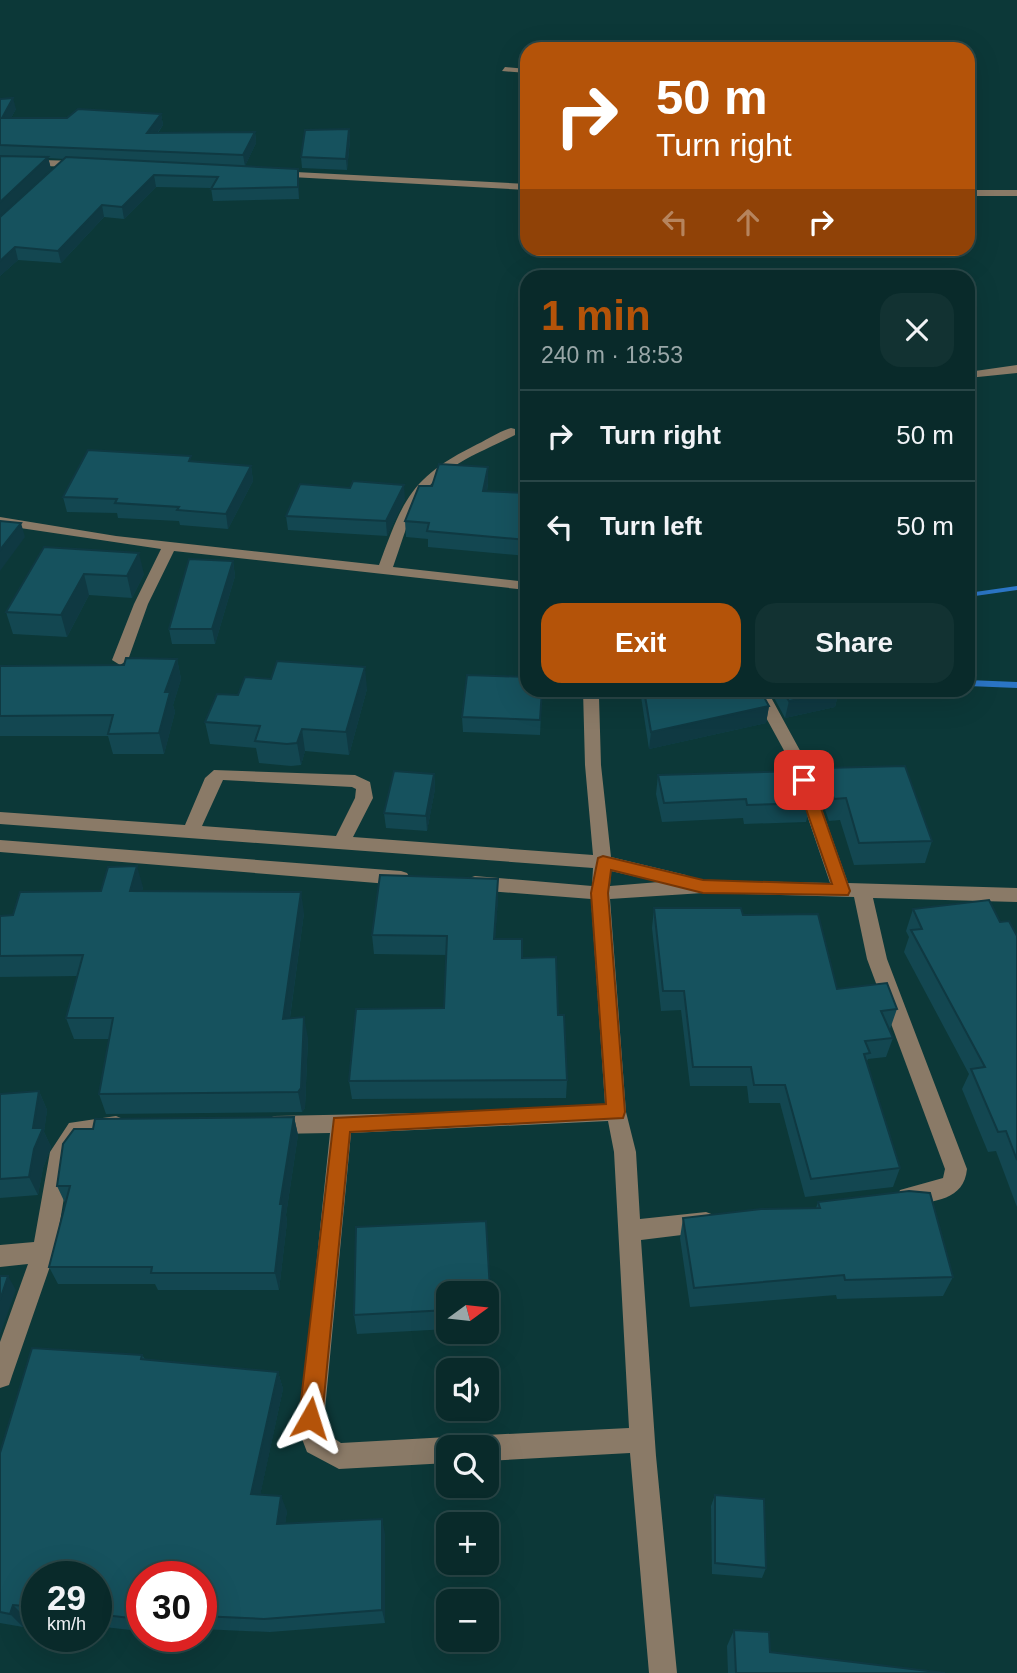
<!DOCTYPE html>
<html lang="en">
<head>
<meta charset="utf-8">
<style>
	:root { --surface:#092a2a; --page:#123232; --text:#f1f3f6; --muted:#99a7a8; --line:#294647; --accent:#b45309 }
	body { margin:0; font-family:Helvetica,sans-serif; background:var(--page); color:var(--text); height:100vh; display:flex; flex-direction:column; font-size:26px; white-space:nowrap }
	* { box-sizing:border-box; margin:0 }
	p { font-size:23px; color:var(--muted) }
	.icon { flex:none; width:38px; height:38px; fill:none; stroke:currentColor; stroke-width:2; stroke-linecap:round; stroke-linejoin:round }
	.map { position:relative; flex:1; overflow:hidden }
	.details { position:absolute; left:520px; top:270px; width:455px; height:427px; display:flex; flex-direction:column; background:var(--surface); border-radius:21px; box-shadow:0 7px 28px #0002,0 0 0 2px var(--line) }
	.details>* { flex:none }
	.banner { position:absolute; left:520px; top:42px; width:455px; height:214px; border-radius:21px; box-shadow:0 7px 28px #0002,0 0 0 2px var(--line); background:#b45309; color:#fff; overflow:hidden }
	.needle { width:46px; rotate:75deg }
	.fabs { position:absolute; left:436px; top:1281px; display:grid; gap:14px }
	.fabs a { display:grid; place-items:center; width:63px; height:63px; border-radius:14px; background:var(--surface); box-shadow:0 7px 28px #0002,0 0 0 2px var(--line); font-size:35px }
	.speed { position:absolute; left:21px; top:1561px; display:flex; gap:14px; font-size:35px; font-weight:700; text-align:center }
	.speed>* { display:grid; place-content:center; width:91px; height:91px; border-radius:50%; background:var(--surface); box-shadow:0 7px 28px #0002,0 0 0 2px var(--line); line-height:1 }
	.speed small { font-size:18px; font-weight:400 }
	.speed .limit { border:10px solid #d22; background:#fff; color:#111 }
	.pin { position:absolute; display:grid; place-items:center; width:60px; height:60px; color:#fff; margin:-30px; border-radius:14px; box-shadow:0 4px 10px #0006 }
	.me { position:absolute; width:77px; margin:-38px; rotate:6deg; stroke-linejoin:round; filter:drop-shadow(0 0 5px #0008) }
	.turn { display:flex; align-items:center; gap:24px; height:147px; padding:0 21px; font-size:32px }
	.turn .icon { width:91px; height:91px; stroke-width:2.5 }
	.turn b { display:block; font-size:49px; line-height:60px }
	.lanes { display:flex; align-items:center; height:66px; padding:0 21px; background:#0003; justify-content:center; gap:35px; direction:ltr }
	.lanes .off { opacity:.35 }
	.round { display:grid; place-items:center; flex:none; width:74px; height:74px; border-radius:21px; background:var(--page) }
	.headline { display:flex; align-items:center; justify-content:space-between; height:119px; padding:0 21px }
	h1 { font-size:42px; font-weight:800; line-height:52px; color:var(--accent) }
	.primary-button { display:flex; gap:14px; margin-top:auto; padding:14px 21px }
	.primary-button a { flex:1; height:80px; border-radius:21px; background:var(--accent); color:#fff; font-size:28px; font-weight:800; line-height:80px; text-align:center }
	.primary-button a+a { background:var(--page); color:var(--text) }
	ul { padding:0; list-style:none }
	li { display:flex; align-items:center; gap:21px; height:91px; padding:0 21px; border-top:2px solid var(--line) }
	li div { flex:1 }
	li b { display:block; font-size:26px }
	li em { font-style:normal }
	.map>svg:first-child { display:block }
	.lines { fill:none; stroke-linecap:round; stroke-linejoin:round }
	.stream { fill:#2b75c5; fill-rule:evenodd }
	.minor { fill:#8a7a67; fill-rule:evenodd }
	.wall { fill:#134751; fill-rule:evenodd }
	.shaded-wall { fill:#0f3942 }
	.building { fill:#16525e; stroke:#0f3942; stroke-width:2 }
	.route { fill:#b45309; stroke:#753606; stroke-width:2 }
</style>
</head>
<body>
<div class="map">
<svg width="1017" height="1673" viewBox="0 0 1017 1673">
	<rect width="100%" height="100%" fill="#0c3838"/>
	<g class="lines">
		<g class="stream">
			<polygon points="1017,586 1017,590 968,597 968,593"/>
			<polygon points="968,680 1017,682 1017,688 968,686"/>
		</g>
		<g class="minor">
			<polygon points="505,67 527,69 527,73 502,71"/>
			<polygon points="0,159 80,161 85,164 80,167 0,165"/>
			<polygon points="276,171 527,184 527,190 273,176 271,174"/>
			<rect x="968" y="190" width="49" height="6"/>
			<polygon points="1017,365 1017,373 968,378 968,372"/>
			<path d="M511,428L515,429V435C482,452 438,467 418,501C407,522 401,545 393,567L527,582V590L174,551L148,604L128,660L120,665L112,660L134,604L161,549L0,525V517L116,536L379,565C402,503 410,478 472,447C485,441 498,432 511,428Z"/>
			<path d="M583,690H637L629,695L599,697L601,765L611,857L686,875L694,880L830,883L787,756L751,690H767L803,756L848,883L1017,888V902L873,898L887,959L967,1169C964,1201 934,1200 908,1207L900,1204L897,1197L900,1190L943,1178L945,1169L867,959L854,897L703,893L610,899L626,1112L636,1152L640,1219L706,1212L714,1215L717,1222L714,1229L706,1232L641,1240L656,1456L677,1673H649L630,1453L486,1461V1447H474L477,1439L486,1435L629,1428L614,1152L608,1121L351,1133L323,1431L341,1443L448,1437L457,1441L459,1447H448V1463L339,1469L307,1452L299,1431L330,1133L274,1134L267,1131L263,1125L267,1119L274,1116L423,1113L605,1104L591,899L475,890L469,888L466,883L469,878L475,876L592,886L593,868L0,824V812L185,825L205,778L214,770L355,775L370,782L373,798L353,837L593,855L585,765ZM223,780L352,787L356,789L355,798L336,836L202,826ZM611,871L659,882L610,886Z"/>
			<polygon points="0,840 401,871 407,873 410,878 407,883 401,885 0,852"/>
			<polygon points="116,1116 123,1119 127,1125 123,1131 82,1138 71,1155 55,1252 12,1376 9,1385 0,1388 0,1342 28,1264 0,1267 0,1245 34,1242 50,1152 69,1123"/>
		</g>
	</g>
	<g class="wall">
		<path d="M0,99L16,109L11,118H67L161,114L163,125L158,133L255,132L256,143L245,166L299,181V199L213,201L211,188L156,187L124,219L104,217L61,263L18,260L0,276ZM48,158L64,159L11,206L51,169Z"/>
		<polygon points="349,129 350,140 347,170 302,168 301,157"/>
		<polygon points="193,462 251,466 253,481 228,529 180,525 179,521 118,518 117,513 67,512 63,497"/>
		<polygon points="488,483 487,491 527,493 527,556 428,547 428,539 406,537 405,521"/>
		<polygon points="350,488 405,499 387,536 288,530 286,516"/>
		<polygon points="44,547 144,574 132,598 89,595 67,637 13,634 6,612"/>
		<polygon points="233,561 235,576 215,644 172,644 169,629"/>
		<polygon points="177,659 181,679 173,705 175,712 164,754 113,754 108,736 0,736 0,666 124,665"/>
		<polygon points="367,689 349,755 305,751 301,765 291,766 259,763 256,748 210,744 205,722 238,695"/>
		<polygon points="542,690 540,735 463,732 462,717"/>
		<polygon points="640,690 760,690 769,706 766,723 649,749"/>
		<polygon points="770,690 839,690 835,707 785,718"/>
		<polygon points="823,768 932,841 925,863 854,865 840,820 829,821 818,790"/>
		<polygon points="434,774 435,789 427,831 386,828 384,813"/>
		<polygon points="658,775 811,803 806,822 744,824 743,818 662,822 656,794"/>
		<polygon points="498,879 498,898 495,939 522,958 558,1015 567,1080 566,1098 352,1099 349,1081 444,1008 447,955 374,954 372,935"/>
		<polygon points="143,887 142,891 304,913 290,1018 308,1038 305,1108 302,1112 106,1114 99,1094 109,1039 74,1039 66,1018 77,976 0,977 0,916 13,915 101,891"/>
		<polygon points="654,908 743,915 837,989 897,1009 890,1029 889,1029 893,1038 886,1057 868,1059 866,1063 900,1168 893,1187 805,1197 780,1103 749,1103 747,1086 690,1086 681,1010 661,1011 652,928"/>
		<polygon points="913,909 1000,922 1017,936 1017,1207 996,1151 988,1152 962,1089 969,1074 904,952 909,937 906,931"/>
		<polygon points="39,1091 47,1110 44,1132 51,1147 43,1168 38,1195 0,1198 0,1094"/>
		<polygon points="294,1117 298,1135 286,1215 287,1222 279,1290 158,1290 155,1284 58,1284 49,1267 65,1203 57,1186 93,1129"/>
		<polygon points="818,1202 953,1277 943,1296 837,1299 836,1295 690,1307 680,1238 683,1218 816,1208"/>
		<polygon points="486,1221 492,1327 486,1327 486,1293 448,1293 448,1329 357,1334 354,1315 356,1227"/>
		<polygon points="142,1355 145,1359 278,1372 283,1389 260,1495 287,1511 285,1524 385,1534 385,1623 270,1632 201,1629 201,1577 142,1577 142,1627 140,1627 139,1631 96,1626 96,1577 37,1577 37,1619 26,1618 23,1627 0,1623 0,1453"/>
		<polygon points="715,1495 766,1568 762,1578 712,1574 711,1506"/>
		<polygon points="734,1630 770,1652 945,1673 728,1673 727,1646"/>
	</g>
	<g class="shaded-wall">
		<polygon points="13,98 16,109 5,129 2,118"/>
		<polygon points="161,114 163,125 149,144 147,133"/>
		<polygon points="349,129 350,140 347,170 346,159"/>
		<polygon points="255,132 256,143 245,166 243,155"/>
		<polygon points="48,157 51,169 0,217 0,202"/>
		<polygon points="298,169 299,181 299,199 298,187"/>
		<polygon points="154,175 156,187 124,219 122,207"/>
		<polygon points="102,205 104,217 61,263 58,251"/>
		<polygon points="15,247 18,260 0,276 0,261"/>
		<polygon points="251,466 253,481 228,529 226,514"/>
		<polygon points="488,467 488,483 484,507 483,491"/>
		<polygon points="974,484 970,499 968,500 968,489"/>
		<polygon points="404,485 405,499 387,536 386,521"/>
		<polygon points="21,523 25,537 0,571 0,550"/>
		<polygon points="139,553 144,574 132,598 127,576"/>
		<polygon points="233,561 235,576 215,644 212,629"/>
		<polygon points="84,574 89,595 67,637 61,615"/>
		<polygon points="177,659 181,679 173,705 175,712 164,754 159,733 165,692"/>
		<polygon points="365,667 367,689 349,755 346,732"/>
		<polygon points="839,690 835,707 785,718 789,701"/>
		<polygon points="769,706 766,723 649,749 651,732"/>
		<polygon points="302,729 305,751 301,765 297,743"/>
		<polygon points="434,774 435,789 427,831 426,816"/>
		<polygon points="137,866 143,887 137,912 130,891"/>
		<polygon points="498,879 498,898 494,958 494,939"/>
		<polygon points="301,892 304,913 287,1039 283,1019"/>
		<polygon points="304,1017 308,1038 305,1108 302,1112 298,1092"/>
		<polygon points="39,1091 47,1110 44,1132 51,1147 43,1168 38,1195 29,1177 33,1128"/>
		<polygon points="294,1117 298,1135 286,1215 287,1222 279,1290 275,1273 280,1204"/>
		<polygon points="8,1276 16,1290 0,1335 0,1300"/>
		<polygon points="278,1372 283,1389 257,1510 251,1494"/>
		<polygon points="281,1496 287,1511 283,1539 277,1524"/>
		<polygon points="382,1519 385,1534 385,1623 382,1610"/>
		<polygon points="13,1605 26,1618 23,1627 10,1614"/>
		<polygon points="131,1613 140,1627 139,1631 130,1618"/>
	</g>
	<g class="building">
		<polygon points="13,98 2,118 67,118 78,109 161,114 147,133 255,132 243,155 0,145 0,99"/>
		<polygon points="349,129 346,159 301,157 305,130"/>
		<polygon points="0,156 48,157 0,202"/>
		<polygon points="66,157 298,169 298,187 211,189 218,177 154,175 122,207 102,205 58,251 15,247 0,261 0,217"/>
		<polygon points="88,450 191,456 189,461 251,466 226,514 177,510 179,507 115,503 117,499 63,497"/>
		<polygon points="439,464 488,467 483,491 527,493 527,540 427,531 429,523 405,521 419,486 432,486"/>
		<polygon points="353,481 404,485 386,521 286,516 300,484 350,488"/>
		<polygon points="968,482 974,484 968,489"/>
		<polygon points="0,521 21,523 0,550"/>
		<polygon points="44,547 139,553 127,576 84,574 61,615 6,612"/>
		<polygon points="189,559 233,561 212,629 169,629"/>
		<polygon points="126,658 177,659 165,692 170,692 159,733 108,734 113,715 0,716 0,666 124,665"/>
		<polygon points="277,661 365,667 346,732 302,729 297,743 287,744 255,741 260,726 205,722 217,694 238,695 245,677 271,679"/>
		<polygon points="467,675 527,677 527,690 542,690 540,720 462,717"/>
		<polygon points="644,690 760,690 769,706 651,732"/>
		<polygon points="782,690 839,690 789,701"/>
		<polygon points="905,766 932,841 859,843 846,798 834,799 823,768"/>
		<polygon points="394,771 434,774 426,816 384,813"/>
		<polygon points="800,771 811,803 747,805 746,799 664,803 658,775"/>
		<polygon points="137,866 130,891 301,892 283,1019 304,1017 301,1088 298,1092 99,1094 113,1018 66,1018 83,955 0,956 0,916 13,915 20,892 101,891 108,867"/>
		<polygon points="380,875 498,879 494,939 522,939 522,958 556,957 558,1015 564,1015 567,1080 349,1081 356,1009 444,1008 447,936 372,935"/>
		<polygon points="989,900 1000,922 1009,921 1017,936 1017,1160 1006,1131 998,1132 971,1069 985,1067 911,930 922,929 913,909"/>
		<polygon points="654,908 741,908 743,915 818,914 837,989 887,983 897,1009 881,1011 893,1038 865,1041 870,1053 864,1054 900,1168 811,1179 785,1085 754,1085 751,1067 693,1067 684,991 663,991"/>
		<polygon points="39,1091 33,1128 43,1128 34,1149 29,1177 0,1179 0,1094"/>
		<polygon points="294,1117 280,1204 283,1204 275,1273 151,1273 152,1267 49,1267 70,1186 57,1186 63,1144 74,1129 93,1129 95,1119"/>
		<polygon points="909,1191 930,1193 953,1277 845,1280 844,1275 694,1288 683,1218 761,1209 820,1208 818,1202"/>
		<polygon points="486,1221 491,1308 486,1308 486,1293 448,1293 448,1310 354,1315 356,1227"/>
		<polygon points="0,1276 8,1276 0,1300"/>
		<polygon points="32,1348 142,1355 141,1359 278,1372 251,1494 281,1496 277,1524 382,1519 382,1610 264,1619 201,1616 201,1577 142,1577 142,1614 131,1613 130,1618 96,1614 96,1577 37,1577 37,1607 13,1605 10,1614 0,1612 0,1453"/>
		<polygon points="715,1495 764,1499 766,1568 715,1563"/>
		<polygon points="734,1630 769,1632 770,1652 945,1673 736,1673"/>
	</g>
	<polygon class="route" points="804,775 811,780 850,891 848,895 703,893 611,870 608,893 625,1112 623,1118 350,1132 322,1418 318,1426 310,1429 302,1426 299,1418 334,1118 606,1104 591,893 598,858 603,856 703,880 832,884 796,780"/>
</svg>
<div class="fabs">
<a><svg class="needle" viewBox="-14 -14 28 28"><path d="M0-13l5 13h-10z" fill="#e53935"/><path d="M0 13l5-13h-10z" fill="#99a7a8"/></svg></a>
<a><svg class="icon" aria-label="sound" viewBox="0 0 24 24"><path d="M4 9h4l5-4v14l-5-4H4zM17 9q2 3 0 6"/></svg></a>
<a><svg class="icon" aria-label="search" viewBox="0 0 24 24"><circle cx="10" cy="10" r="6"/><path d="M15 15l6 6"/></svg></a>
<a>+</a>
<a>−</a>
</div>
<div class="speed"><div>29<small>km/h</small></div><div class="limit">30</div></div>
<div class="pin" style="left:804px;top:780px;background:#d93025"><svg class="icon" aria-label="arrive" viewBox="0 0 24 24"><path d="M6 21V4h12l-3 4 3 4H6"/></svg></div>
<svg class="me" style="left:310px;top:1418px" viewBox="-20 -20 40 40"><path d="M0-17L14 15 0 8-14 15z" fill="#b45309" stroke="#fff" stroke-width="4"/></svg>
<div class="banner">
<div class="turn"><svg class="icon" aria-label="right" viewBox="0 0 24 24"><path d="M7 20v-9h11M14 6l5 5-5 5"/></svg><div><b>50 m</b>Turn right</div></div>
<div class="lanes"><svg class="icon off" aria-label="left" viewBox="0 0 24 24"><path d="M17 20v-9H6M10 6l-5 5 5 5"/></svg><svg class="icon off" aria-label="ahead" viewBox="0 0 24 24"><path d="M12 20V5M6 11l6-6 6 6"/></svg><svg class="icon" aria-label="right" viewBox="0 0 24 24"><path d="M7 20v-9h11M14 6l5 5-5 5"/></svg></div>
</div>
<section class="details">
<div class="headline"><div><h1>1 min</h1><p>240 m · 18:53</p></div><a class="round"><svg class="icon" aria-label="close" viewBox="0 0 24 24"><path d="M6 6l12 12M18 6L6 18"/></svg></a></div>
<ul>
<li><svg class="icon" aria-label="right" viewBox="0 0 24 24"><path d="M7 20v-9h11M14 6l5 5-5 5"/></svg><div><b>Turn right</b></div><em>50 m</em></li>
<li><svg class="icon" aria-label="left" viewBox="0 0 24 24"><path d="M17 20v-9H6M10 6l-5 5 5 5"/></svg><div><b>Turn left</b></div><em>50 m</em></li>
</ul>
<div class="primary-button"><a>Exit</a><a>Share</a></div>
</section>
</div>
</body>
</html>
